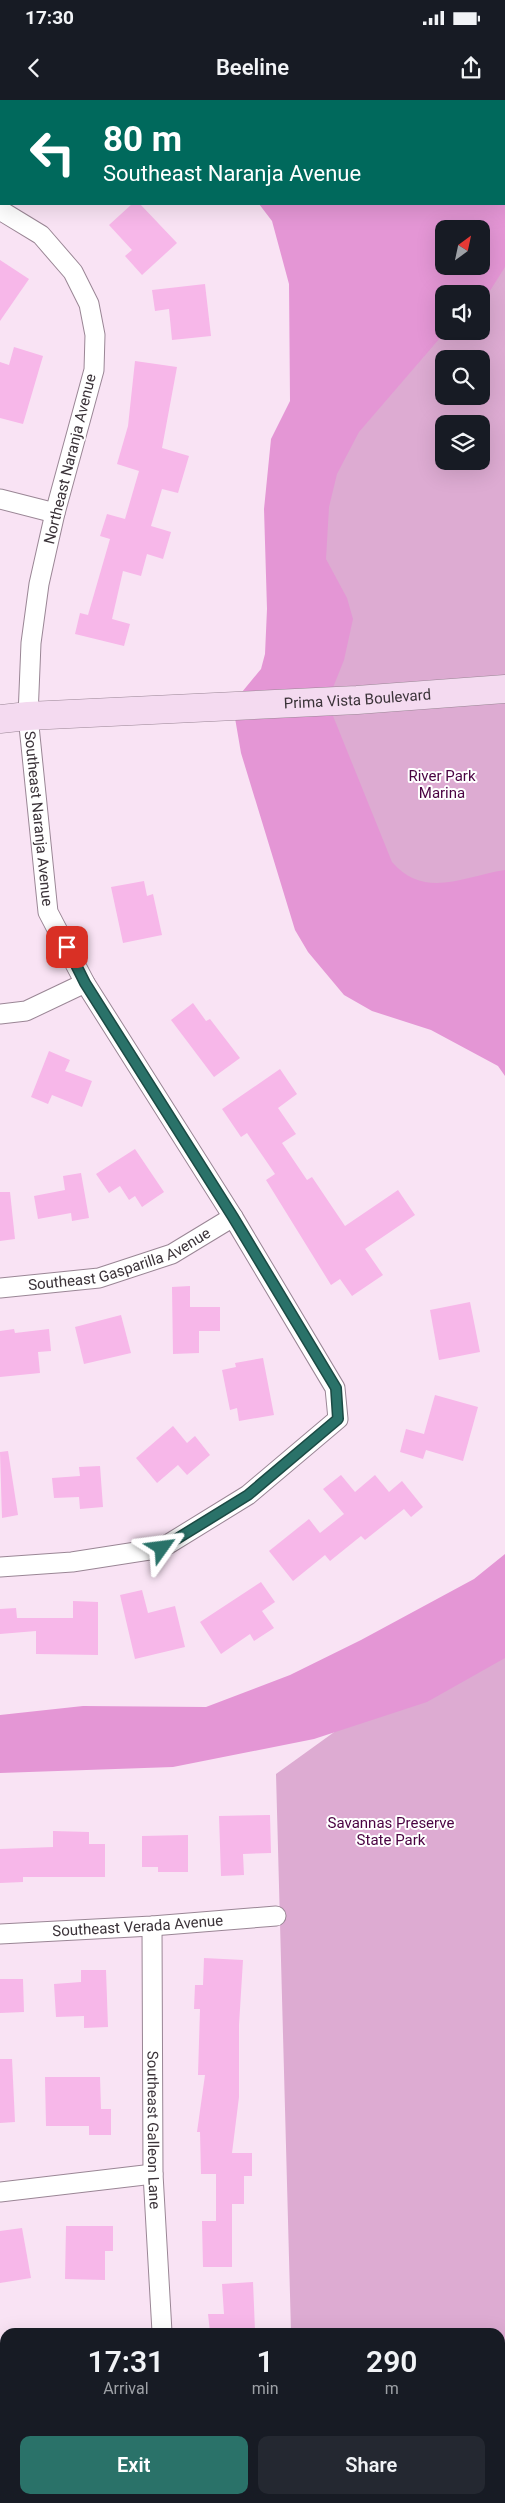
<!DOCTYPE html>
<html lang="en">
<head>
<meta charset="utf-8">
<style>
	:root { --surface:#171b24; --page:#242831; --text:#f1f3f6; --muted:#9ea1a6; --accent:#2a7269 }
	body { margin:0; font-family:Roboto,sans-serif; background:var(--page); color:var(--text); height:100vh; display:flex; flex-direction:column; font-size:19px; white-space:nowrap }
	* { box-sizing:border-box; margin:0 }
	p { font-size:16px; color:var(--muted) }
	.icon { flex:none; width:28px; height:28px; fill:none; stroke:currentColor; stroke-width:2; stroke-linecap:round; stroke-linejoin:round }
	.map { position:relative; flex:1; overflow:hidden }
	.panel { position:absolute; left:0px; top:2228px; width:505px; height:176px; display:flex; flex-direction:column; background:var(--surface); border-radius:15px 15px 0 0; box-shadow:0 5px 20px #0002 }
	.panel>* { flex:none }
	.banner { position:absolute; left:0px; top:0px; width:505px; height:105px; box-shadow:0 5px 20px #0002; background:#00695c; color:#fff; overflow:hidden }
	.needle { width:32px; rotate:33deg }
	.controls { position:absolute; left:435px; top:120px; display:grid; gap:10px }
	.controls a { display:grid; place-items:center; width:55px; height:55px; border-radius:10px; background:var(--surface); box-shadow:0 5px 20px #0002; font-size:25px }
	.pin { position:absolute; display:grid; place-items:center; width:42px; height:42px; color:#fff; margin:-21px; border-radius:10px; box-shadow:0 2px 8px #0006 }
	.me { position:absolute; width:55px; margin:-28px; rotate:59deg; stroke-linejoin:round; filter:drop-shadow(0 0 4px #0008) }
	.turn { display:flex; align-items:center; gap:18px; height:105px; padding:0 20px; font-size:22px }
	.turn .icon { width:65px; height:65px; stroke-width:2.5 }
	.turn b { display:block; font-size:35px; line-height:42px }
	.eta { display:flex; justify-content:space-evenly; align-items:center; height:85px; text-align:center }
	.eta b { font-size:30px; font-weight:600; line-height:35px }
	.cta { display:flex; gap:10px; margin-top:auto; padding:10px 20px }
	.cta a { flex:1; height:58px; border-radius:10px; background:var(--accent); color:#fff; font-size:20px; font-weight:600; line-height:58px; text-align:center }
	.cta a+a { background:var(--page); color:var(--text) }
	.status { display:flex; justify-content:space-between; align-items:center; height:35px; padding:0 25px; background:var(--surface); direction:ltr }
	.status svg { height:14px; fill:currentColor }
	header { display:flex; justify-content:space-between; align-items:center; height:65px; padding:0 20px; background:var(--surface); font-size:22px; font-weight:600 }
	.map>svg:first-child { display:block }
	.green { fill:#ddabd2; fill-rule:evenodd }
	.water { fill:#e496d5; fill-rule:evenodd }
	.building { fill:#f7b7e9 }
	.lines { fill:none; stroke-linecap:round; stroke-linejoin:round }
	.minor-casing { stroke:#9a8695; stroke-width:21 }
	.secondary-casing { stroke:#9a8695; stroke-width:29 }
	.minor { stroke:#fff; stroke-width:19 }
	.secondary { stroke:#f4daf0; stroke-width:28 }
	.route-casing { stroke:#1b4a44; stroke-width:12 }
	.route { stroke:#2a7269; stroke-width:9 }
	.labels { text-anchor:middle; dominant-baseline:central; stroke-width:4; stroke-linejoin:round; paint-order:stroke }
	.street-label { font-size:15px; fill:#3b3339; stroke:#fff }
	.park-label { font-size:15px; fill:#4a0342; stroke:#fff }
</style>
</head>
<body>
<div class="status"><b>17:30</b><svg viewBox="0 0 49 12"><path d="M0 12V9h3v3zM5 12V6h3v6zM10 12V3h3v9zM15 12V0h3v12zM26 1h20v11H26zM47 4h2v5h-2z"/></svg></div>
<header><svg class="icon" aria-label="back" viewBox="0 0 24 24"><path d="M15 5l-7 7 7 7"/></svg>Beeline<svg class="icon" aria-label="share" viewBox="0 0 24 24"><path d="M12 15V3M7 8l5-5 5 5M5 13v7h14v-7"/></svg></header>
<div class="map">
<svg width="505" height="2403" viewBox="0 0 505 2403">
	<rect width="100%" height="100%" fill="#f9e3f4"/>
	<g class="green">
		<polygon points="265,0 474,0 263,1"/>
		<path d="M505,49V914L288,668L314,371L377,212L462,104H504ZM444,129H481V166H444ZM444,194H481V231H444ZM444,259H481V296H444ZM444,324H481V361H444Z"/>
		<polygon points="505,1509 505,2403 295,2403 295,2399 500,2399 500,2232 291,2232 276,1674"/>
	</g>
	<g class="water">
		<path d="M486,0H505V167L481,205V194H444V231H446L359,332L337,374L329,407L326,459L347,498L353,519L344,560L332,590L329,606L392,762C425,800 464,776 505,770V976L498,966L431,930L372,911L344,895L308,852L295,830L241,653L235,618L242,592L261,569L265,554L267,509L264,409L271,339L290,301L289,184L272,121L259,104H504V1ZM444,129H481V166H444Z"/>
		<polygon points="505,1454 505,1558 427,1602 314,1639 173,1667 0,1673 0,1615 83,1606 206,1607 290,1575 361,1540 474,1479"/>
	</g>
	<g class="building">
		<polygon points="132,104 140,104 177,143 142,175 125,156 132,150 109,125"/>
		<polygon points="0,160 29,179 0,221"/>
		<polygon points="205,184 211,236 172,240 169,209 155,211 152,190"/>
		<polygon points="14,247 43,256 23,324 0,318 0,262 9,265"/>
		<polygon points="135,261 177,267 162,348 189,356 178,393 162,389 151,426 171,432 163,459 147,454 141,476 123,471 112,519 130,524 124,546 75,534 80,513 88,515 110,439 100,436 107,414 125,419 139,371 117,364 128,326"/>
		<polygon points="144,781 147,796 153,794 162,835 123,843 111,787"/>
		<polygon points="193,903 206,921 210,919 240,958 214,977 171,920"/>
		<polygon points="49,951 70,960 65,971 92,981 82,1007 52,995 48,1004 31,997"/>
		<polygon points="280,969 297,994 278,1008 296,1034 282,1043 307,1080 312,1077 345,1126 398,1090 415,1115 365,1149 383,1175 352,1196 340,1179 331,1185 266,1080 275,1074 247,1033 241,1037 222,1009"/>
		<polygon points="135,1049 164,1092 142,1107 135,1096 129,1100 120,1086 109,1093 96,1074"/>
		<polygon points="81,1073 89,1118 72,1121 71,1113 38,1119 34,1096 65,1090 63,1076"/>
		<polygon points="0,1092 10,1092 15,1139 0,1141"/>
		<polygon points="190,1186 190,1207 220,1207 220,1231 199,1231 199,1253 173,1254 172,1187"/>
		<polygon points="470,1202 480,1252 439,1260 430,1210"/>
		<polygon points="121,1215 131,1253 84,1264 75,1227"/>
		<polygon points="14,1229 15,1233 49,1229 51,1251 38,1252 40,1273 0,1277 0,1231"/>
		<polygon points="263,1258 274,1315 239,1321 237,1308 230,1310 222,1270 236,1267 235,1263"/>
		<polygon points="435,1295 478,1307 463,1361 426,1350 423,1359 400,1352 406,1329 424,1334"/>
		<polygon points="173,1326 187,1343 195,1336 210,1355 187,1375 178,1365 157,1383 136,1358"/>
		<polygon points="8,1351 18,1415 2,1418 0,1352"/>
		<polygon points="100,1366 103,1407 80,1409 79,1397 54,1398 52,1378 80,1376 79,1367"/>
		<polygon points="341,1375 355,1392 375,1375 389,1392 402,1381 423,1407 411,1417 404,1409 365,1440 361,1436 330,1461 325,1455 293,1481 269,1451 309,1419 320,1433 344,1414 323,1389"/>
		<polygon points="261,1482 275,1502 262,1511 274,1528 254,1541 250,1534 221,1554 200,1522"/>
		<polygon points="142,1490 148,1513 175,1506 185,1547 135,1559 120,1495"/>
		<polygon points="73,1501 98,1502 98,1555 36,1554 36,1531 0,1534 0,1509 16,1508 17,1518 73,1518"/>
		<polygon points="270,1715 271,1753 243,1754 244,1775 221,1776 219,1716"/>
		<polygon points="53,1731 89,1732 89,1744 105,1744 105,1777 23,1777 23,1782 0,1783 0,1749 53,1747"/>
		<polygon points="188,1735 188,1772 158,1772 158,1767 142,1767 142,1736"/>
		<polygon points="204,1858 243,1860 239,1925 239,1997 232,2053 252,2053 252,2076 244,2076 244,2104 232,2104 232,2167 203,2167 202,2121 216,2121 216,2074 201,2074 200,2032 197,2032 205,1975 198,1975 200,1909 194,1909 195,1885 203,1885"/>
		<polygon points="81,1870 106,1870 108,1927 84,1928 84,1916 56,1917 54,1884 81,1882"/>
		<polygon points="0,1879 23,1879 24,1912 0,1913"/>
		<polygon points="0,1959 12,1959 15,2022 0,2023"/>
		<polygon points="45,1977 100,1977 101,2009 111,2009 111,2035 89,2035 89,2026 46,2026"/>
		<polygon points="66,2126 113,2126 113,2151 105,2151 105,2180 65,2179"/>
		<polygon points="22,2128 31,2178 0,2183 0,2131"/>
		<polygon points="253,2182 255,2230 210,2232 208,2214 224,2214 222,2184"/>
	</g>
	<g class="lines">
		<g class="minor-casing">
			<g id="minor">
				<path id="s1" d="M0,110L41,135L73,172L89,204L95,235L94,270L55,413L39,484L31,543L28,616L48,812L85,883L233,1117L335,1288L338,1319L248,1395L162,1448L72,1462L0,1467"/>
				<polyline points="0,399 55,413"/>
				<polyline points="0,914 26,911 85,883"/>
				<path id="s2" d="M0,1188L99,1178L172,1154L233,1117"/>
				<path id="s3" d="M152,1826L153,2074L162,2232"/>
				<path id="s4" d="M0,1834L152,1826L276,1816"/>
				<polyline points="0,2092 153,2074"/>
				<polyline points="0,2345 5,2343"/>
				<polyline points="170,2399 170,2403"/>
			</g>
		</g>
		<g class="secondary-casing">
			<g id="secondary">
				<path id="s5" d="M0,619L28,616L357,600L505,589"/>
			</g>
		</g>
		<use href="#minor" class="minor"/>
		<use href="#secondary" class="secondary"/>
	</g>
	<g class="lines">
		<g class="route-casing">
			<polyline id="route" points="67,847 85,883 233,1117 336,1288 338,1319 248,1395 162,1448"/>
		</g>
		<use href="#route" class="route"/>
	</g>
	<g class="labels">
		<g class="street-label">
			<text transform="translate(70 359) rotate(-76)">Northeast Naranja Avenue</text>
			<text stroke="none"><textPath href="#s5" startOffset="358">Prima Vista Boulevard</textPath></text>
			<text stroke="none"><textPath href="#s1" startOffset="656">Southeast Naranja Avenue</textPath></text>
			<text stroke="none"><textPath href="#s2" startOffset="124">Southeast Gasparilla Avenue</textPath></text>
			<text stroke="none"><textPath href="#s4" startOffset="138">Southeast Verada Avenue</textPath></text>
			<text stroke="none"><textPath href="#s3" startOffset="204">Southeast Galleon Lane</textPath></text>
		</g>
		<g class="park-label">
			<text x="442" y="676">River Park<tspan x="442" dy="17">Marina</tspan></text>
			<text x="391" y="1723">Savannas Preserve<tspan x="391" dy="17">State Park</tspan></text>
		</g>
	</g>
</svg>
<div class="controls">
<a><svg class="needle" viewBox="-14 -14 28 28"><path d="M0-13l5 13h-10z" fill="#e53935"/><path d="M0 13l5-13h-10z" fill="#9ea1a6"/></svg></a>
<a><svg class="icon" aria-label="sound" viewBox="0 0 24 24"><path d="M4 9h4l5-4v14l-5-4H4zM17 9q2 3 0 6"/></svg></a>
<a><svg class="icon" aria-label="search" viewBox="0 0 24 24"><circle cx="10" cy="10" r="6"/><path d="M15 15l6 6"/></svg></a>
<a><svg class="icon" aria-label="layers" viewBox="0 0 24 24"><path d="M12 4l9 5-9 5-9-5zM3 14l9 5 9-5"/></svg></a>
</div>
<div class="pin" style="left:67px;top:847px;background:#d93025"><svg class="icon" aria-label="arrive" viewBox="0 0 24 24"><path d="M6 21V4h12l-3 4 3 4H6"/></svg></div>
<svg class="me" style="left:162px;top:1448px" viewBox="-20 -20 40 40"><path d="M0-17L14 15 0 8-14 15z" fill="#2a7269" stroke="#fff" stroke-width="4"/></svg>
<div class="banner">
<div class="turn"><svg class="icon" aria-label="left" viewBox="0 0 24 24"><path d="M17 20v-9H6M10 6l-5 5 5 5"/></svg><div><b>80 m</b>Southeast Naranja Avenue</div></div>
</div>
<section class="panel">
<div class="eta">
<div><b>17:31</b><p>Arrival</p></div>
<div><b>1</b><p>min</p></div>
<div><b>290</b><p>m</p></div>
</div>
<div class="cta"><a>Exit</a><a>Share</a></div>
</section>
</div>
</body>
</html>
